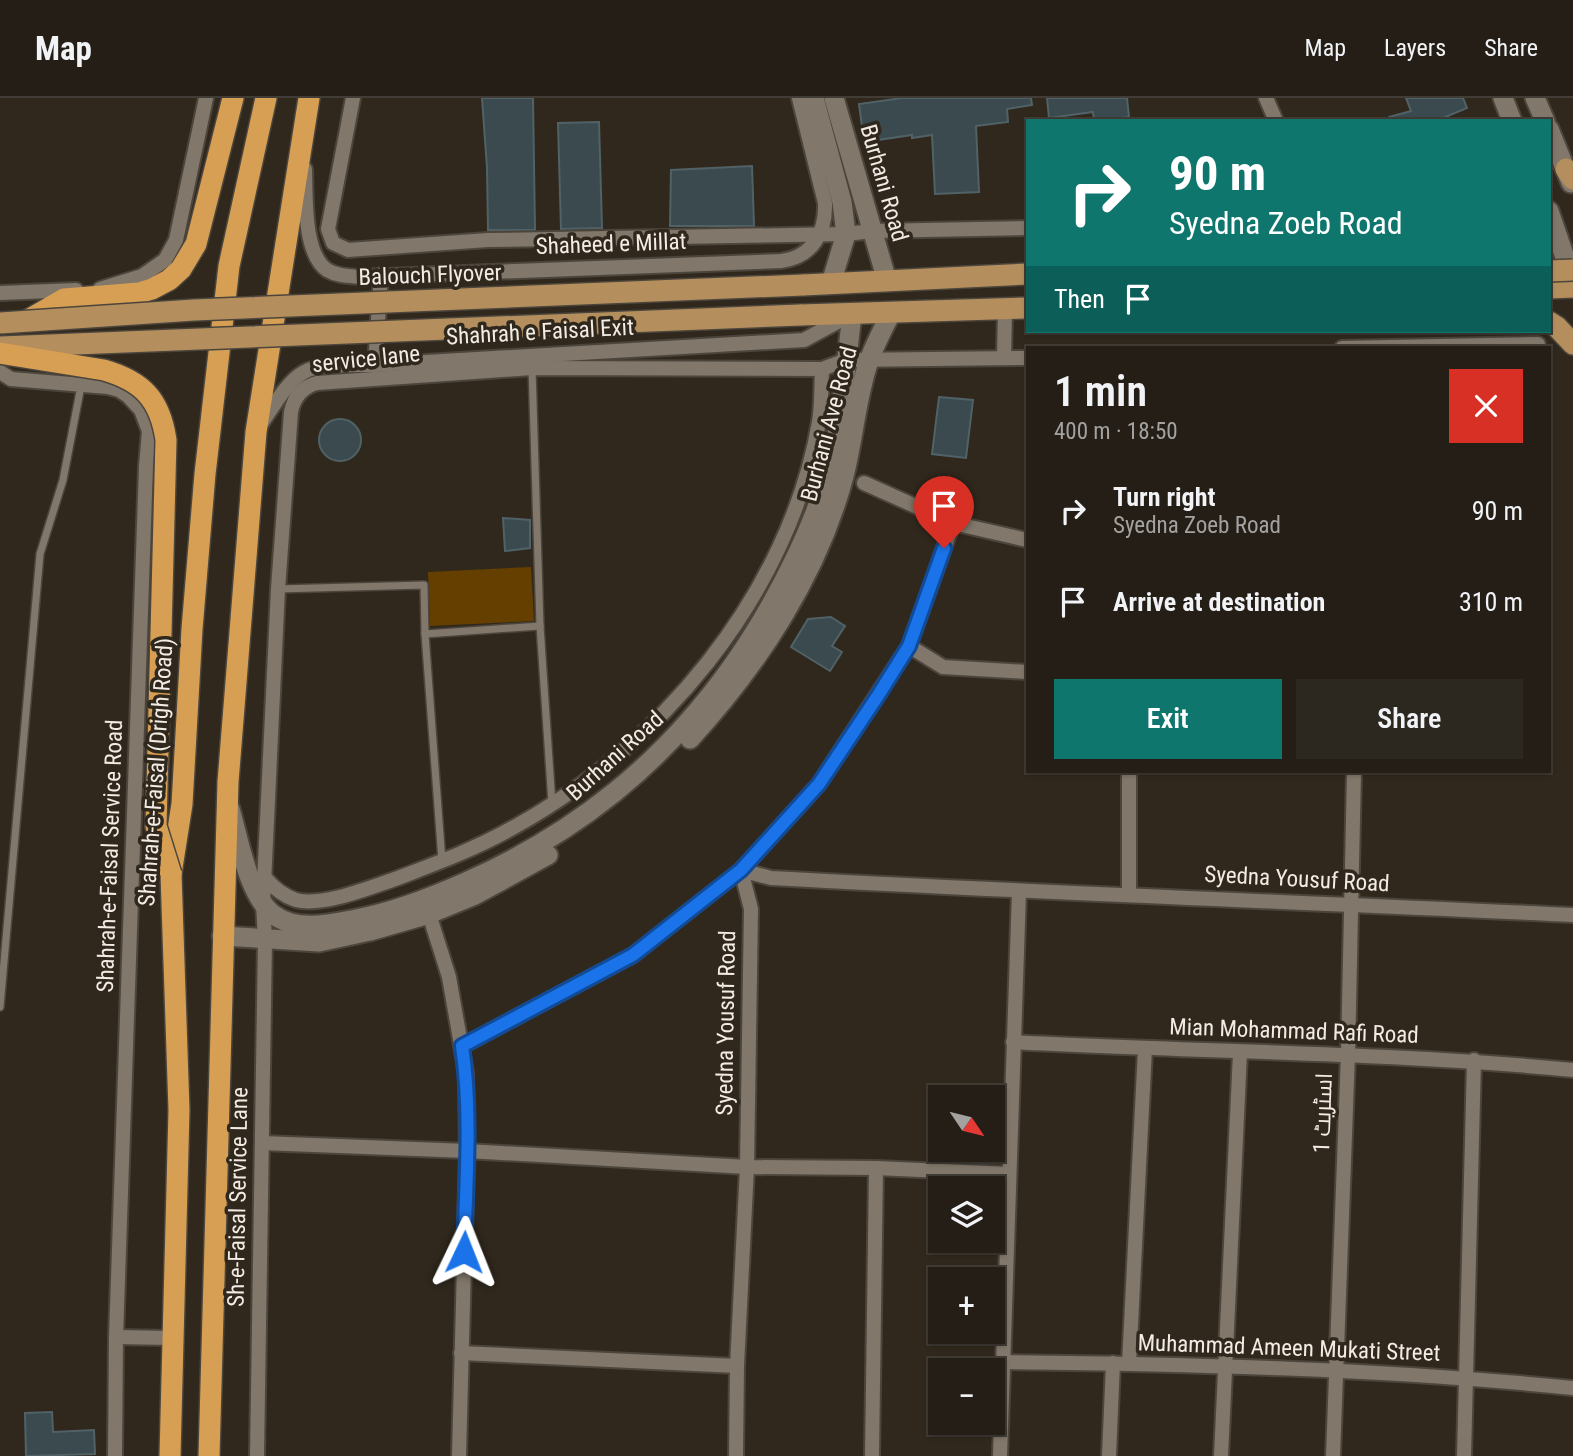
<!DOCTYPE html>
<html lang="en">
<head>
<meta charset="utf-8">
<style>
	:root { --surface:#241e16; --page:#2c271f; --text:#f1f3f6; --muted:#a3a2a1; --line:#413c35; --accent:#0f766e }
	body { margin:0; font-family:"Roboto Condensed",Cairo,sans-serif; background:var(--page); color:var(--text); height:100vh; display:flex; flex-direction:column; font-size:26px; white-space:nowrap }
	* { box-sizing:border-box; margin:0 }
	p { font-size:23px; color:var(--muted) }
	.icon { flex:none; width:38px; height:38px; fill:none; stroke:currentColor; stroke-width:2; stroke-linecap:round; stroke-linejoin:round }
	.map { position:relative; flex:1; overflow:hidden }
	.side { position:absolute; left:1026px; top:248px; width:525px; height:427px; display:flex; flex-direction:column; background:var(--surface); border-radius:0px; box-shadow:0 2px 5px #0004,0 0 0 2px var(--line) }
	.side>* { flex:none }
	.guide { position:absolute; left:1026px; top:21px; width:525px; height:214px; border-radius:0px; box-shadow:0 2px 5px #0004,0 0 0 2px var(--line); background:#0f766e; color:#fff; overflow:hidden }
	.needle { width:46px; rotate:125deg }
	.buttons { position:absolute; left:928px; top:987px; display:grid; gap:14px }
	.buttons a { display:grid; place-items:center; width:77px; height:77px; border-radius:0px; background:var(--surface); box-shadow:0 2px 5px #0004,0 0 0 2px var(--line); font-size:35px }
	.pin { position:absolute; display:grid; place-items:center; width:60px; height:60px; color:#fff; margin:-72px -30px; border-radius:50% 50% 50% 0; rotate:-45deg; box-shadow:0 0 7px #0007 }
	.pin .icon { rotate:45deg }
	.me { position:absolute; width:77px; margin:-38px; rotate:2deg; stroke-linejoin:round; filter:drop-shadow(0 0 5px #0008) }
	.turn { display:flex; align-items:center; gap:24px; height:147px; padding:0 28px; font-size:32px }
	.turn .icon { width:91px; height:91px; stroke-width:2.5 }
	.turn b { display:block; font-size:49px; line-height:60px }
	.then { display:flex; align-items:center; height:66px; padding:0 28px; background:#0003; gap:14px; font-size:26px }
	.round { display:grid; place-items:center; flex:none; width:74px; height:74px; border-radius:0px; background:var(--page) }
	.summary { display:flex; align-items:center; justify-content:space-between; height:119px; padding:0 28px }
	h1 { font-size:42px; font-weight:600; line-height:52px }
	.cta { display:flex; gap:14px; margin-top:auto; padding:14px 28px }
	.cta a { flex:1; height:80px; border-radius:0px; background:var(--accent); color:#fff; font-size:28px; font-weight:600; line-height:80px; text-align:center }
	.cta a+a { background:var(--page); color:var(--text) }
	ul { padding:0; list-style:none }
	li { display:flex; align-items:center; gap:21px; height:91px; padding:0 28px }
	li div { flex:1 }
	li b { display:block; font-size:26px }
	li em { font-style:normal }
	header { display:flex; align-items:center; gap:42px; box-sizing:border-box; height:98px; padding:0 35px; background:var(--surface); border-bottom:2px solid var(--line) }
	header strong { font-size:33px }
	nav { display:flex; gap:38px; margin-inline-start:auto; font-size:24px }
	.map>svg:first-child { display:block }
	.green { fill:#643f00 }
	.building { fill:#3a4a4f; stroke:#516267; stroke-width:2 }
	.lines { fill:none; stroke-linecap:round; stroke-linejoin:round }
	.lane-casing { stroke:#4c453c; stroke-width:10 }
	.street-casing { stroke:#4c453c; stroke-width:18 }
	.secondary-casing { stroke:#4c453c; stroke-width:23 }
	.primary-casing { stroke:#4c453c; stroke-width:24 }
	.highway-casing { stroke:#4c453c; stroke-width:24 }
	.lane { stroke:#81776a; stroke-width:7 }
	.street { stroke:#81776a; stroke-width:14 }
	.secondary { stroke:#81776a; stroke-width:19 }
	.primary { stroke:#b48f5d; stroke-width:21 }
	.highway { stroke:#d69f54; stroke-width:21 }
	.primary-bridge-casing { stroke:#4c453c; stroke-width:24; stroke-linecap:butt }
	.highway-bridge-casing { stroke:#4c453c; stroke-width:24; stroke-linecap:butt }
	.primary-bridge { stroke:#b48f5d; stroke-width:21 }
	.highway-bridge { stroke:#d69f54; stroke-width:21 }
	.route-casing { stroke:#114b97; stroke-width:18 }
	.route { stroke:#1a73e8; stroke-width:12 }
	.labels { text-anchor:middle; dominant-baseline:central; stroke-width:7; stroke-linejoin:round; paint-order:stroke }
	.street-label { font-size:23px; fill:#f2ece5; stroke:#30281d }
</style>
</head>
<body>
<header>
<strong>Map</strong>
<nav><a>Map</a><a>Layers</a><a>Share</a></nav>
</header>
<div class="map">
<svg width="1573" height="1358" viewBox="0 0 1573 1358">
	<rect width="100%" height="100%" fill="#30281d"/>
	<polygon class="green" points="531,469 534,523 430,528 428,474"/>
	<g class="building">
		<polygon points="482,0 533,0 535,132 488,132 487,70"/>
		<polygon points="902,0 1031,0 1032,7 1007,11 1008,24 976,28 979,94 935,96 932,37 912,40 912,37 864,44 859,6"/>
		<polygon points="1047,0 1127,0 1129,19 1094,23 1093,14 1049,20"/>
		<polygon points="1406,0 1463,0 1467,10 1436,23 1389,23 1389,19 1411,13"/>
		<polygon points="599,24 602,130 561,131 558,25"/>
		<polygon points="752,68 754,128 670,128 671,72"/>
		<polygon points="939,299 973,302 966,360 932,356"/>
		<circle cx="340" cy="342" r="21"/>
		<polygon points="503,420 530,422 530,450 505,453"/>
		<polygon points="831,519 845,528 832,548 842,554 830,573 791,549 808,521"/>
		<polygon points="52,1314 53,1334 94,1332 95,1356 26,1358 25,1315"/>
	</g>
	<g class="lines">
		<g class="lane-casing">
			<g id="lane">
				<polyline points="532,270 540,528 552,706"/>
				<polyline points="278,491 424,487 425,536 442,763"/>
				<polyline points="425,536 540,528"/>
				<polyline points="0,909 40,456 63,382 81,288"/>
			</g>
		</g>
		<g class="street-casing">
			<g id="street">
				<polyline points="353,0 328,131 333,145 348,152 488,142 846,136 872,133 1027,130"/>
				<polyline points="1266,0 1276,23"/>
				<path d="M305,71C306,99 303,155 327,172C337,178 348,178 360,179L781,163C812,159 826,135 825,105L799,0"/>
				<polyline points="100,191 142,178 165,162 176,142 206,0"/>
				<polyline points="0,195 76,192"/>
				<polyline points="1342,250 1538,246"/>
				<polyline points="1004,260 1005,211"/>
				<polyline points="375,267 381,177"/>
				<polyline points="0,274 11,281 108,289 119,292 128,298 141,312 149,333 146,368 116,1239 115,1358"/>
				<path d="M261,326C302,264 301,267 375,267L804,242L850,217"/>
				<polyline points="953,425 1027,442"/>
				<polyline points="909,548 943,569 1027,574"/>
				<polyline points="1129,674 1129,796"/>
				<path d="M266,781C274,790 283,798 296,802C323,809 371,789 398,780C434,766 470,753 505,734C658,653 789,498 819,324C822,307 821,288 822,271"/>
				<polyline points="429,816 449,879 466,975 467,1053 459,1358"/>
				<path d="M1013,944C1200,954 1387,954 1573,972"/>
				<polyline points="462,948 633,857 741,772 819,686 909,548 953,425 864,385"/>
				<polyline points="262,1045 467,1053 747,1069 876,1070 1009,1076"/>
				<polyline points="116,1239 172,1240"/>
				<polyline points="461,1255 737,1268"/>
				<path d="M1003,1264C1193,1266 1383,1271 1573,1290"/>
				<polyline points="1129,1266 1145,951"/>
				<path d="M257,1358L265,841L263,806L278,491L291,314C294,299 302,289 317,285L532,270L822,271L846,262L1027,260"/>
				<path d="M736,1358L737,1268L747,1069L751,811L741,772L771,780C1038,795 1306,804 1573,817"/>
				<polyline points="872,1358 876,1070"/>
				<polyline points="1000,1358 1019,794"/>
				<polyline points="1109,1358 1113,1265"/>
				<polyline points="1221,1358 1240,955"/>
				<polyline points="1333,1358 1348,956 1354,674"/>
				<polyline points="1464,1358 1474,962"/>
			</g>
		</g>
		<g class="secondary-casing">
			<g id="secondary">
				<polyline points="814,0 842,104 846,136 831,185"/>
				<polyline points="834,0 887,183"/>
				<polyline points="1503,0 1512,23"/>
				<polyline points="1535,0 1545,23"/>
				<polyline points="1549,31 1571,85"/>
				<polyline points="1549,113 1573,183"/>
				<path d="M690,641C758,567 818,476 844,378C852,347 855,315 863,284C868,259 880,237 891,215"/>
				<path d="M230,711C239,741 248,798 274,817C297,834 330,826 356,821C394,814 430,800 466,784C576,735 663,666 733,567C775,507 823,416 836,343C843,301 847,258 852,217"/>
				<polyline points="222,838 319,844 370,833 429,816 475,797 548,757"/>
			</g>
		</g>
		<g class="primary-casing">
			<g id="primary">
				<polyline points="1566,71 1573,81"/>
				<polyline points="803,187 1027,176"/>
				<polyline points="1549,190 1573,189"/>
				<polyline points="800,217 1027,210"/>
				<polyline points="1549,224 1557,229 1573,246"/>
			</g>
		</g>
		<g class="highway-casing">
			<g id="highway">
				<polyline points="28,222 64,201 139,195 152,191 169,182 181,171 196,146 233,0"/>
				<polyline points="170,1358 179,1012 171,776 182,706 192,531 205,376 229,168 266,0"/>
				<polyline points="209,1358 228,684 256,334 309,0"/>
			</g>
		</g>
		<use href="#lane" class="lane"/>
		<use href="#street" class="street"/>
		<use href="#secondary" class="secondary"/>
		<use href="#primary" class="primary"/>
		<use href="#highway" class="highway"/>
		<g class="primary-bridge-casing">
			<g id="primary-bridge">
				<polyline points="1549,173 1573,172"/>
				<polyline points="0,225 194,212 803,187"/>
				<polyline points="0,249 800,217"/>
			</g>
		</g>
		<g class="highway-bridge-casing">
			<path id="highway-bridge" d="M0,255L104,272C142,283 160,301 166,342L156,728L171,776"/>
		</g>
		<use href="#primary-bridge" class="primary-bridge"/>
		<use href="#highway-bridge" class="highway-bridge"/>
	</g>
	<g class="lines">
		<g class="route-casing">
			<path id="route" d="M464,1154C466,1086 472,1015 462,948L633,857L741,772L819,686L879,596L909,548L944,450"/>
		</g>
		<use href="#route" class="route"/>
	</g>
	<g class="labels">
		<g class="street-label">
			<text transform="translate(884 85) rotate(74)">Burhani Road</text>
			<text transform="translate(611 146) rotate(-2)">Shaheed e Millat</text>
			<text transform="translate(430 177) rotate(-2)">Balouch Flyover</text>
			<text transform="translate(540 234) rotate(-3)">Shahrah e Faisal Exit</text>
			<text transform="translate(366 261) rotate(-6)">service lane</text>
			<text transform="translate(829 326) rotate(-75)">Burhani Ave Road</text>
			<text transform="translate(615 658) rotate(-42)">Burhani Road</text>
			<text transform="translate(156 674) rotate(-86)">Shahrah-e-Faisal (Drigh Road)</text>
			<text transform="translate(110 758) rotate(-88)">Shahrah-e-Faisal Service Road</text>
			<text transform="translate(1297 781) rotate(3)">Syedna Yousuf Road</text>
			<text transform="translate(726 925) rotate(-89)">Syedna Yousuf Road</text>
			<text transform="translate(1294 933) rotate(2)">Mian Mohammad Rafi Road</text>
			<text transform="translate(1323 1015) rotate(-88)">اسٹریٹ 1</text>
			<text transform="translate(238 1099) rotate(-89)">Sh-e-Faisal Service Lane</text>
			<text transform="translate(1289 1250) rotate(2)">Muhammad Ameen Mukati Street</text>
		</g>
	</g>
</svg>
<div class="buttons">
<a><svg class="needle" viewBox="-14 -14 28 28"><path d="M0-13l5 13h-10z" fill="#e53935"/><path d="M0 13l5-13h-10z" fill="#a3a2a1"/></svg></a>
<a><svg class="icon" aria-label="layers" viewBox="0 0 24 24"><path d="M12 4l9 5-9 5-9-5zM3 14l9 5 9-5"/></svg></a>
<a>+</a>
<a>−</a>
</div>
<div class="pin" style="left:944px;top:450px;background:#d93025"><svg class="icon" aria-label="arrive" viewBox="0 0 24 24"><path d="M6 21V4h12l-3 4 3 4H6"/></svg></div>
<svg class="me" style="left:464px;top:1154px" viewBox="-20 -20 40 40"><path d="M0-17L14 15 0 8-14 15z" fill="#1a73e8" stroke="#fff" stroke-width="4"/></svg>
<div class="guide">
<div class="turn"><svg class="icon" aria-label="right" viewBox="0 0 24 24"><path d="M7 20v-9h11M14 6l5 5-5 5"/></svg><div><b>90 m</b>Syedna Zoeb Road</div></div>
<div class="then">Then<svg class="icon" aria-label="arrive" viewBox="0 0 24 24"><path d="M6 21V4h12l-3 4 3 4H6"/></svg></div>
</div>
<section class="side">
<div class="summary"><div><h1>1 min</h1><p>400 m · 18:50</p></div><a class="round" style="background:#d93025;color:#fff"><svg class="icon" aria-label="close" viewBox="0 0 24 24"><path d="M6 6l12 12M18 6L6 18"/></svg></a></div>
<ul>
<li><svg class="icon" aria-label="right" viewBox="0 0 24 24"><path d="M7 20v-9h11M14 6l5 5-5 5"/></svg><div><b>Turn right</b><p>Syedna Zoeb Road</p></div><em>90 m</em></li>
<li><svg class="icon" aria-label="arrive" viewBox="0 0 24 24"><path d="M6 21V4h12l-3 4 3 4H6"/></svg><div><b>Arrive at destination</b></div><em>310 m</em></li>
</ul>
<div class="cta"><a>Exit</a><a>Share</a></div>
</section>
</div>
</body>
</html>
